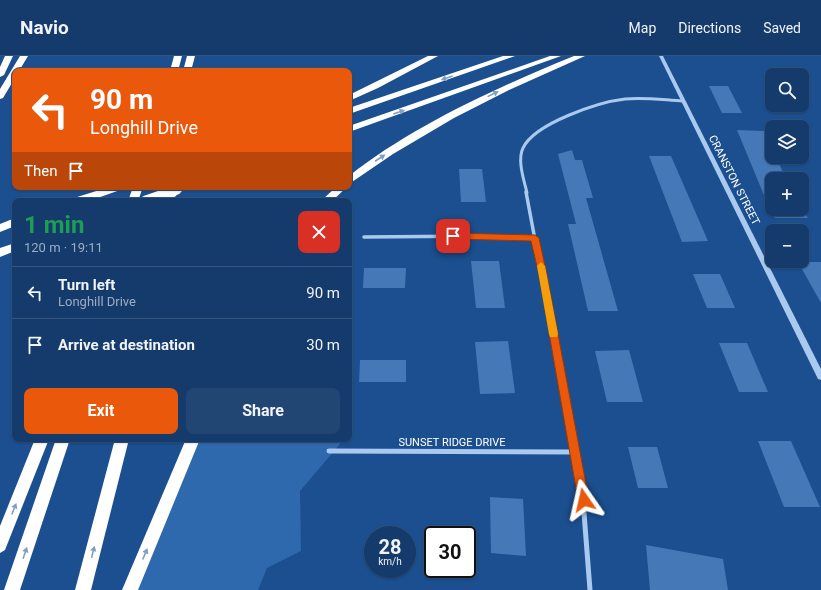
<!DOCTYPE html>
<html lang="en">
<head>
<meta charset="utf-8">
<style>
	:root { --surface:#143b6b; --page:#214673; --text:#f1f3f6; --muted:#9dadc1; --line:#33557e; --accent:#ea580c }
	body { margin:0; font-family:Roboto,sans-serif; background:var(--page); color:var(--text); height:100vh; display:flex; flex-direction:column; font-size:15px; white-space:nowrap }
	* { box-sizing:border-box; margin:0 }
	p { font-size:13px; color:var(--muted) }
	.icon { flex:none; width:22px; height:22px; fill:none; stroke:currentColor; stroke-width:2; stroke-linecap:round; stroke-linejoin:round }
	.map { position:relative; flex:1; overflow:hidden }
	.panel { position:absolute; left:12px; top:142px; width:340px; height:244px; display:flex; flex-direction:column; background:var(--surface); border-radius:8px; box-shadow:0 1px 3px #0004,0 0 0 1px var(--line) }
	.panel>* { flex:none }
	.guide { position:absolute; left:12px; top:12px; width:340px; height:122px; border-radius:8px; box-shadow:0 1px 3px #0004,0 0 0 1px var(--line); background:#ea580c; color:#fff; overflow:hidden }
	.controls { position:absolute; left:765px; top:12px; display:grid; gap:8px }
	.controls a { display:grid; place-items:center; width:44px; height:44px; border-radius:8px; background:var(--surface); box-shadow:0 1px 3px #0004,0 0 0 1px var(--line); font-size:20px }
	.speed { position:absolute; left:364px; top:470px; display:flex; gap:8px; font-size:20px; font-weight:700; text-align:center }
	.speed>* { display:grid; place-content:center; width:52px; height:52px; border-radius:50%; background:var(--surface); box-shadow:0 1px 3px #0004,0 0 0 1px var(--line); line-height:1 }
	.speed small { font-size:10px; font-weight:400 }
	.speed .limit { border:2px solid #111; border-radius:6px; background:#fff; color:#111 }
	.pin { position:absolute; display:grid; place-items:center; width:34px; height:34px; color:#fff; margin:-17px; border-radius:8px; box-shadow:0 2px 6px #0006 }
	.me { position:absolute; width:44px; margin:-22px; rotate:349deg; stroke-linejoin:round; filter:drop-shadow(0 0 3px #0008) }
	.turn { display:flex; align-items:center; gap:14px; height:84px; padding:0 12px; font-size:18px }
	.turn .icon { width:52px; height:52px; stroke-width:2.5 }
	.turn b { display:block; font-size:28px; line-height:34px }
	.then { display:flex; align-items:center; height:38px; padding:0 12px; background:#0003; gap:8px; font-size:15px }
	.round { display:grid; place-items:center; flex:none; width:42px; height:42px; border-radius:8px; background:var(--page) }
	.summary { display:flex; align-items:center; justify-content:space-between; height:68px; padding:0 12px }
	h1 { font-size:24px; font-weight:700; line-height:30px; color:#1e9e55 }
	.button { display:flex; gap:8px; margin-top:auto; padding:8px 12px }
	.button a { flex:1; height:46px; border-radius:8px; background:var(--accent); color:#fff; font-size:16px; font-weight:700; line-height:46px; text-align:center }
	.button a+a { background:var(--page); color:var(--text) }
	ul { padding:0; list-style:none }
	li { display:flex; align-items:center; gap:12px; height:52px; padding:0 12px; border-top:1px solid var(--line) }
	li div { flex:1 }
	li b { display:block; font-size:15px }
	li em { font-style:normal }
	header { display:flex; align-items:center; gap:24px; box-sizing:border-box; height:56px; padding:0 20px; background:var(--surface); border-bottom:1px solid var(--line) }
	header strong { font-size:19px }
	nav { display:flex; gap:22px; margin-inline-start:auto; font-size:14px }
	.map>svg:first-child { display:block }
	.green { fill:#2e69ad }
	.building { fill:#4478b7 }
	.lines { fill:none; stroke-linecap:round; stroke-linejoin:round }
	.minor-far2 { stroke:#a9c9ee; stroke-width:3 }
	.minor-far1 { stroke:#a9c9ee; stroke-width:3.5 }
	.minor { stroke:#a9c9ee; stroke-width:5 }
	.tertiary { fill:#a9c9ee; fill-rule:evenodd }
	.motorway { fill:#fff; fill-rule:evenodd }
	.motorway-bridge-far1 { stroke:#fff; stroke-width:9 }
	.motorway-bridge { stroke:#fff; stroke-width:11 }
	.oneway { fill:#829ec1 }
	.route { fill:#ea580c; stroke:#983908 }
	.slow { fill:#f59e0b }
	.labels { text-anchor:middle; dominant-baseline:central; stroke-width:4; stroke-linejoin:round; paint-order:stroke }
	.street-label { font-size:11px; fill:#fff; stroke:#1b4f8f }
</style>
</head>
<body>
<header>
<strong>Navio</strong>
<nav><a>Map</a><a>Directions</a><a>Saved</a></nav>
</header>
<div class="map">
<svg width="821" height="534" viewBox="0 0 821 534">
	<rect width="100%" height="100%" fill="#1b4f8f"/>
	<polygon class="green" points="193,383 339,383 340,388 300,435 301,495 267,512 258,534 130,534"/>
	<g class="building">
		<polygon points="709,30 728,30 742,57 722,57"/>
		<polygon points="737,74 767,75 772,84 772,101 776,101 786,123 772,123 772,153 802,153 808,162 775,162 768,149"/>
		<polygon points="572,94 575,104 582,104 593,142 586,142 618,255 588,255 568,168 576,168 558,98"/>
		<polygon points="649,100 671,100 708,185 682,186"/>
		<polygon points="459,113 482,113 486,146 461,146"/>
		<polygon points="471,205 499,205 505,252 476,252"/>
		<polygon points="798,206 821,206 821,247"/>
		<polygon points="364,212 406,212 405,232 363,232"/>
		<polygon points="693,218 720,218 735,252 707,252"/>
		<polygon points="508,285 515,337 480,338 475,286"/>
		<polygon points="719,287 747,287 768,336 739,336"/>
		<polygon points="629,294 643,346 607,346 595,295"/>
		<polygon points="360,304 406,304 406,326 359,326"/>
		<polygon points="758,385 791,385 820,451 784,451"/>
		<polygon points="628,391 657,391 668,432 638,432"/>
		<polygon points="490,441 523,443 526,500 491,497"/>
		<polygon points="646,489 723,503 728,534 650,534"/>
	</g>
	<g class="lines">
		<path class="minor-far2" d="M527,137C524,124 517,104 523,92C535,67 599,46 625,43C644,41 664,44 683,45"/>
		<g class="minor-far1">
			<polyline points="526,136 559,311"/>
			<polyline points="364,181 483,180 535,182"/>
		</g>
		<g class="minor">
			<polyline points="558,310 583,444 590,534"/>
			<polyline points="329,395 574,396"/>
		</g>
		<polygon class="tertiary" points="659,0 663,0 821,313 821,324 818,323"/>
		<g class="motorway">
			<polygon points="5,0 13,0 4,19 0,21 0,11"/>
			<polygon points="20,0 28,0 19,15 15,15 15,22 3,42 0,43 0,33"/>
			<polygon points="174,0 182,0 178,15 170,15"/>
			<polygon points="187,0 195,0 191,15 183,15"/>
			<polygon points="428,0 438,0 378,32 349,45 349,39"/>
			<polygon points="503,0 515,0 349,58 349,52"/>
			<polygon points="550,0 561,0 349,76 349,70"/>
			<path d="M574,0H585L509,34L454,62L393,98L349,128V120C412,70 500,30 574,0Z"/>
			<polygon points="109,131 125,131 123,133 89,145 73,145 74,142"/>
			<polygon points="133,131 143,131 138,145 128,145"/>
			<polygon points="162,131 172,131 170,145 160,145"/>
			<polygon points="190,131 188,133 177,137 172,134 175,131"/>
			<polygon points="336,131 347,131 332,145 321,145"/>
			<polygon points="15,162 15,170 0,176 0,168"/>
			<polygon points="15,187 15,195 0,201 0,192"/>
			<polygon points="35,383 49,383 5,494 0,497 0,470"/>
			<polygon points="56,383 70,383 20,534 4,534"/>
			<polygon points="115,383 129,383 91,534 75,534"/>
			<polygon points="186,383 200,383 138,534 122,534"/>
		</g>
		<polyline class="motorway-bridge-far1" points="169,137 177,134"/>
		<polyline class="motorway-bridge" points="146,145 172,136"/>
	</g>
	<defs><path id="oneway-solid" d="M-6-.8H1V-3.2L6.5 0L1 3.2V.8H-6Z"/></defs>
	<g class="oneway">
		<use href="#oneway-solid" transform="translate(447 22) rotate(161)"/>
		<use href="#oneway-solid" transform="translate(493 38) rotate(-26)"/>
		<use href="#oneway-solid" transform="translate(399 56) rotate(-19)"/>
		<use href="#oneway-solid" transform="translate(380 102) rotate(-33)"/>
		<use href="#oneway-solid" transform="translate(14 453) rotate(-68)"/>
		<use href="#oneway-solid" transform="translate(93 496) rotate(-76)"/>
		<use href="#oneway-solid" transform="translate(25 497) rotate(-71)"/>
		<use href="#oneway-solid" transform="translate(145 498) rotate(-67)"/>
	</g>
	<polygon class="route" points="453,177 535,179 539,182 547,219 589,444 587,448 584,449 580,448 578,444 539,219 531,185 453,183 449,180"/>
	<polygon class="slow" points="541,206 545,210 558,278 557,281 550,281 549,278 537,210"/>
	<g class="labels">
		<g class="street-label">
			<text transform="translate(734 124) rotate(63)">CRANSTON STREET</text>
			<text x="452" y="386">SUNSET RIDGE DRIVE</text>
		</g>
	</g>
</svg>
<div class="controls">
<a><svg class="icon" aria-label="search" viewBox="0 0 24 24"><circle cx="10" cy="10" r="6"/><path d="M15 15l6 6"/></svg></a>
<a><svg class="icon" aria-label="layers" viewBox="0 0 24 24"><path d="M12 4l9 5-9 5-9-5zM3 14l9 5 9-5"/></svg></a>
<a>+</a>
<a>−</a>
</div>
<div class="speed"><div>28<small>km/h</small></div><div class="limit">30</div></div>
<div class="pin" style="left:453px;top:180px;background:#d93025"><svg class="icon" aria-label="arrive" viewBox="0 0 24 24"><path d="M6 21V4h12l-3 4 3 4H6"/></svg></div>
<svg class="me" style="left:584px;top:444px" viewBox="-20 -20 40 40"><path d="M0-17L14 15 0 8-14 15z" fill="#ea580c" stroke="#fff" stroke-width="4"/></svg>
<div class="guide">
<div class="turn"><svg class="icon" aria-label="left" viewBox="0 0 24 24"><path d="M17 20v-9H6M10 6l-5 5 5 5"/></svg><div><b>90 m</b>Longhill Drive</div></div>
<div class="then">Then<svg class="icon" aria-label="arrive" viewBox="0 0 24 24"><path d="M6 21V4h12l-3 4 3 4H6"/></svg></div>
</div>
<section class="panel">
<div class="summary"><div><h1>1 min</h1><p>120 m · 19:11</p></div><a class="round" style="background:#d93025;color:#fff"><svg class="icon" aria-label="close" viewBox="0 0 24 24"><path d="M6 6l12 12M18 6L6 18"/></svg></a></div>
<ul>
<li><svg class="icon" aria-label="left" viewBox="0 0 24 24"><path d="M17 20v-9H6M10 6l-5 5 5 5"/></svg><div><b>Turn left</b><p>Longhill Drive</p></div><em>90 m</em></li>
<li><svg class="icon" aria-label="arrive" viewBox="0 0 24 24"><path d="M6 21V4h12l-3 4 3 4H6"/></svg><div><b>Arrive at destination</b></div><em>30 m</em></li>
</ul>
<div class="button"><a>Exit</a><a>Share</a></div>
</section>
</div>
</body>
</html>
